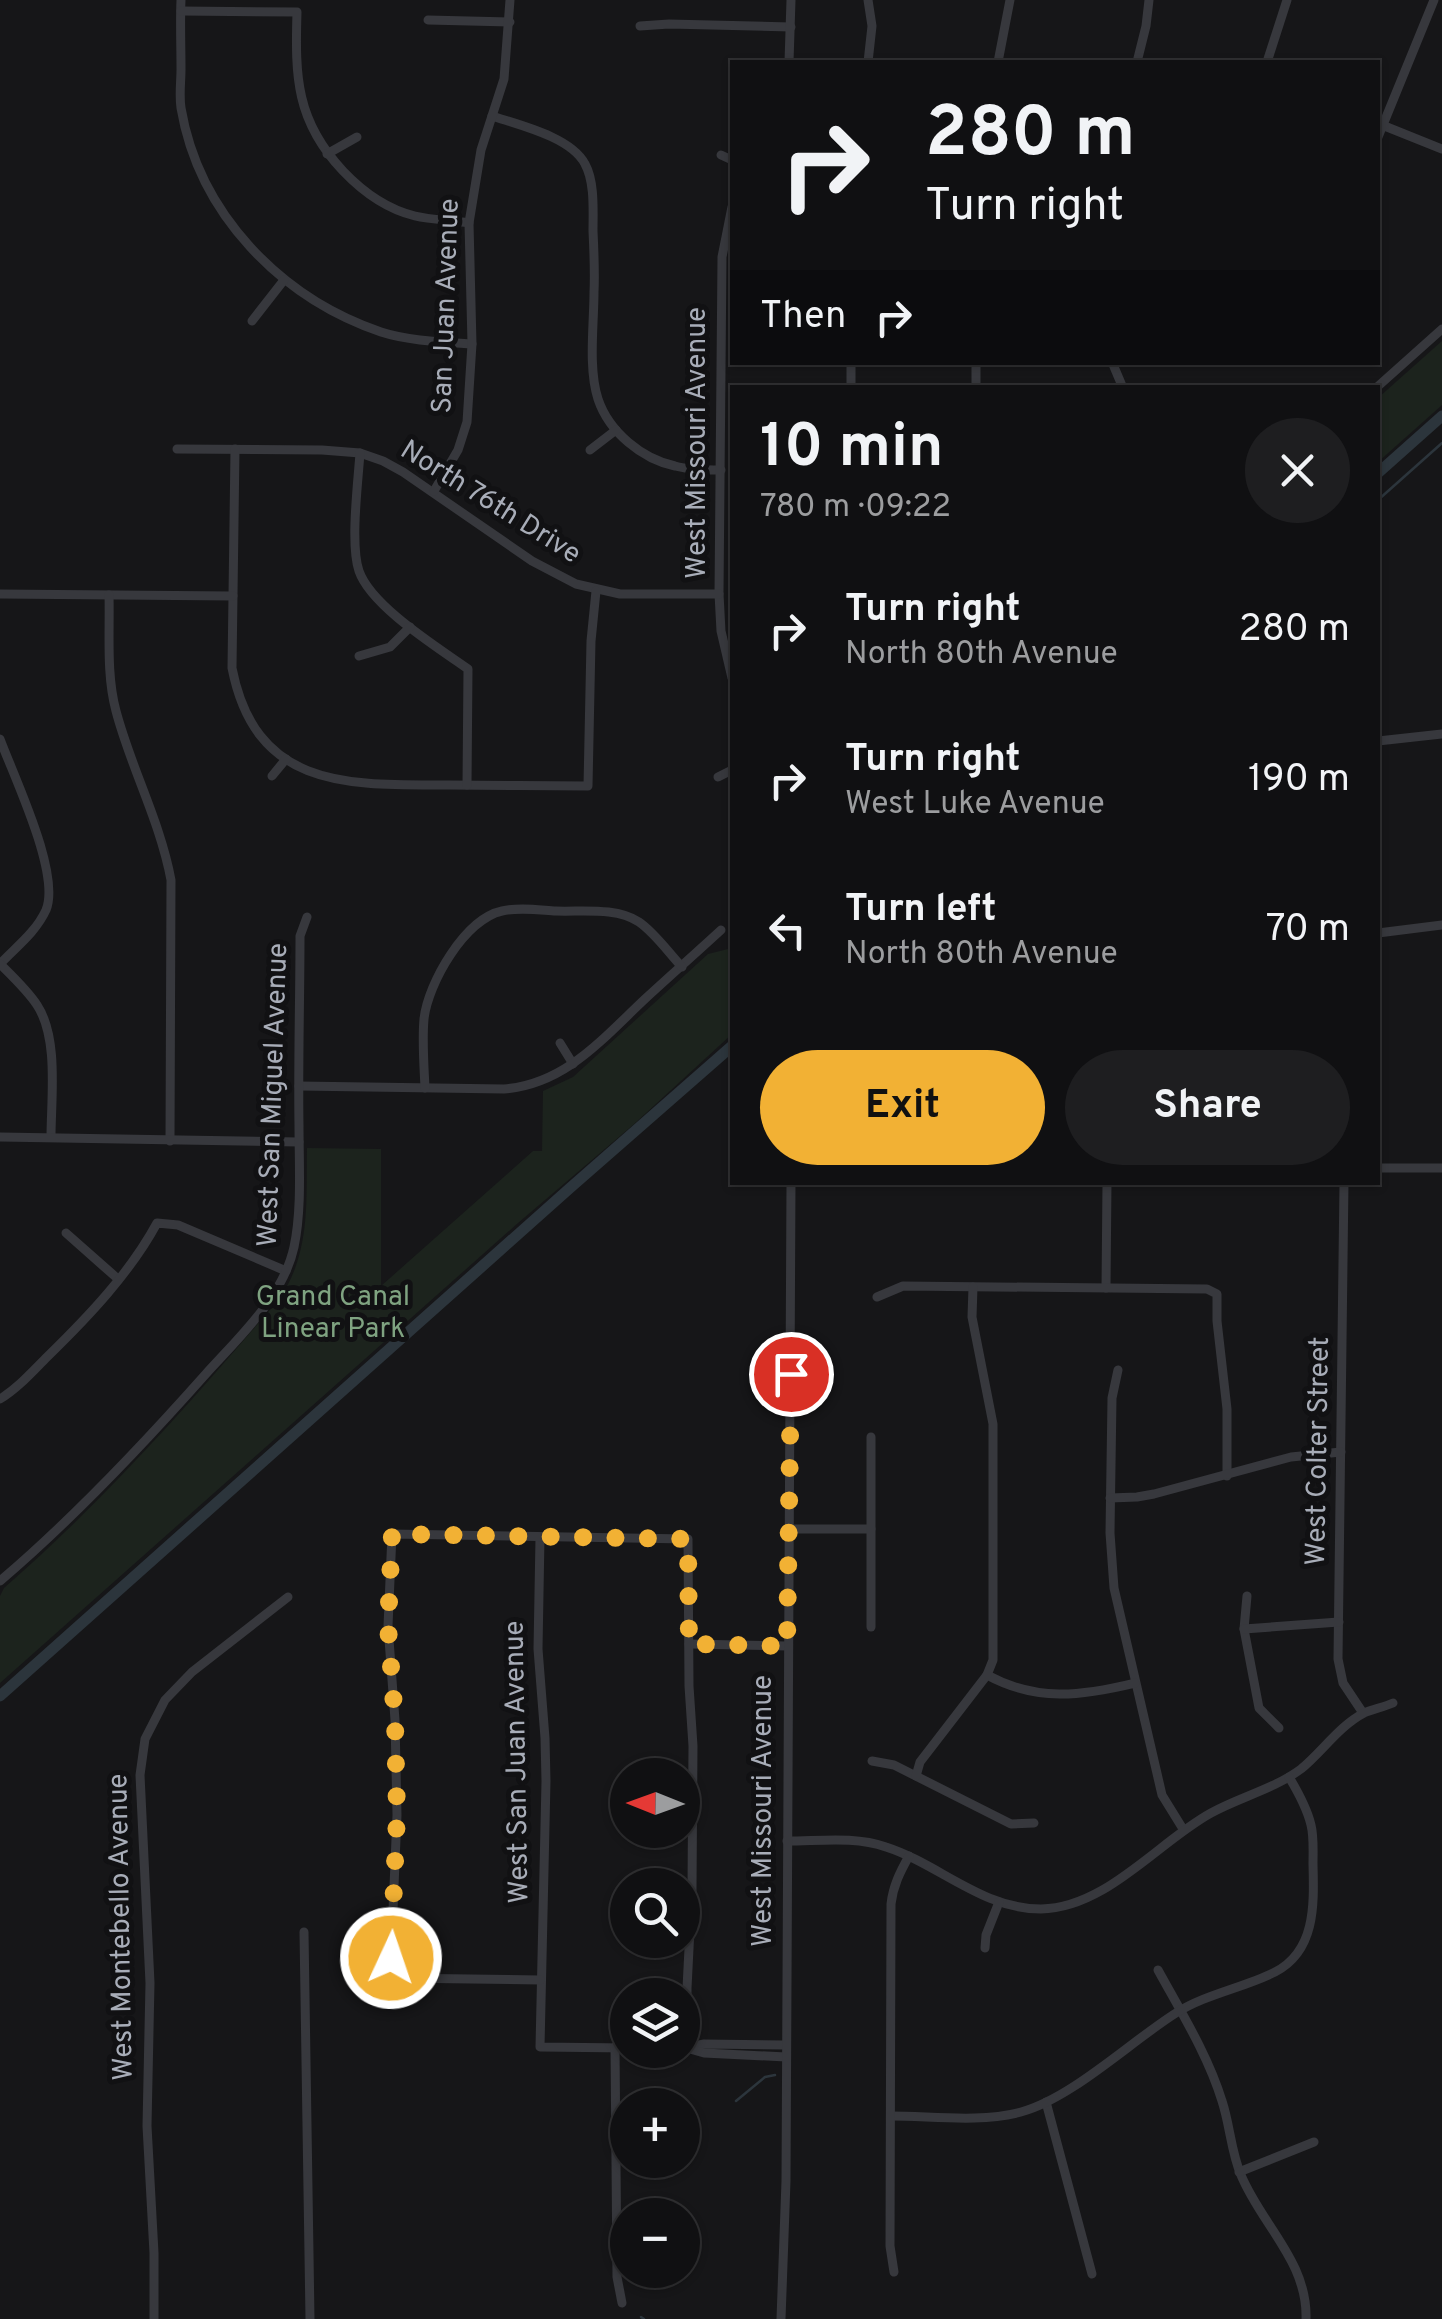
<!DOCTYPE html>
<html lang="en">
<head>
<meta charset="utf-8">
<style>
	:root { --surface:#101012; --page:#1e1e20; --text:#f1f3f6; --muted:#9c9d9f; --line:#303032; --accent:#f2b134 }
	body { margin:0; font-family:Overpass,sans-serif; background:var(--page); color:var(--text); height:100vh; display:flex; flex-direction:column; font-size:38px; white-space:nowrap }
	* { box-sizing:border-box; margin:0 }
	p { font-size:32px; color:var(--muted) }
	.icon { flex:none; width:55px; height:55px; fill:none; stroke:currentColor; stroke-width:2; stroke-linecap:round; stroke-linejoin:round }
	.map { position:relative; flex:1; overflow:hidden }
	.side { position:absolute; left:730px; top:385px; width:650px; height:800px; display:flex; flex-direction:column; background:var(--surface); border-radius:0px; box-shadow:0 2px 8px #0004,0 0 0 2px var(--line) }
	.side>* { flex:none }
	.hud { position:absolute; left:730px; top:60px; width:650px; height:305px; border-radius:0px; box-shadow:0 2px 8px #0004,0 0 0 2px var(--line); background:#101012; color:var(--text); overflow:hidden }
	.needle { width:65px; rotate:271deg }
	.controls { position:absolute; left:610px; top:1758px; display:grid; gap:20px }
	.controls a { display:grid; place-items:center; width:90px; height:90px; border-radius:50%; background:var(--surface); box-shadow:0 2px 8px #0004,0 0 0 2px var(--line); font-size:50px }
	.pin { position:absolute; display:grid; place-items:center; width:85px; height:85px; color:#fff; margin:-42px; border:5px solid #fff; border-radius:50%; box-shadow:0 2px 10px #0007 }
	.me { position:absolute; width:110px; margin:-55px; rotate:3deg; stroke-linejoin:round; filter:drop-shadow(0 0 8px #0008) }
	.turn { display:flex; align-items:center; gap:35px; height:210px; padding:0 30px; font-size:45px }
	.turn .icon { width:130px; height:130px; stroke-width:2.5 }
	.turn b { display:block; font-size:70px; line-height:85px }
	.then { display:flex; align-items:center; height:95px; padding:0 30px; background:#0003; gap:20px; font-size:38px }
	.round { display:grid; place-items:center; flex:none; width:105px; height:105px; border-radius:52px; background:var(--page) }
	.overview { display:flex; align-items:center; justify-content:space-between; height:170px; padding:0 30px }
	h1 { font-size:60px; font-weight:700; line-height:75px }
	.primary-button { display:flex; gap:20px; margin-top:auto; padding:20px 30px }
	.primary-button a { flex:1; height:115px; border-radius:60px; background:var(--accent); color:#111; font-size:40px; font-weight:700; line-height:115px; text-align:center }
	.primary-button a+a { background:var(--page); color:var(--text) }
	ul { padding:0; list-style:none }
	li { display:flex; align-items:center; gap:30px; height:150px; padding:0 30px }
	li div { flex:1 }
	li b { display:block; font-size:38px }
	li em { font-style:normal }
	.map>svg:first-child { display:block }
	.green { fill:#1c231d }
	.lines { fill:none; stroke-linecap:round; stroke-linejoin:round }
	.stream { stroke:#2c353c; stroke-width:2.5 }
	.canal { stroke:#2c353c; stroke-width:11 }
	.street { stroke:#37383d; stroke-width:9 }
	.route { stroke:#f2b134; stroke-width:18; stroke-dasharray:0 32.4 }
	.labels { text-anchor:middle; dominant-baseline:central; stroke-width:10; stroke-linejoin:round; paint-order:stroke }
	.street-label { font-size:28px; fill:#a8adb8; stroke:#111113 }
	.park-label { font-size:28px; fill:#7fa381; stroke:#111113 }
</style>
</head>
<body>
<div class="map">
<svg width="1442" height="2319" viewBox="0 0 1442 2319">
	<rect width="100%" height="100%" fill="#161618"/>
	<g class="green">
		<polygon points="1442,341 1442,405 1378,462 1378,398"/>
		<path d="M732,948V1034L633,1125L518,1223L0,1683V1596L4,1588C105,1500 193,1400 280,1298C311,1251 306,1202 307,1148L381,1149V1286L533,1151H542L543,1091L573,1077L708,954Z"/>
	</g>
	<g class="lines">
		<g class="stream">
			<polyline points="1378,500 1442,443"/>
			<polyline points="736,2101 765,2077 775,2075"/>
			<polyline points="641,2317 644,2319"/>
		</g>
		<g class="canal">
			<polyline points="1378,473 1442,416"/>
			<polyline points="0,1696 570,1188 732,1046"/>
		</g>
		<g class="street">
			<path d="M181,0C180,23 181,46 181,69C181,82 179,95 181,108C199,214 281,298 381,332C409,341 442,342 472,344"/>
			<polyline points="868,0 872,26 868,62"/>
			<path d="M181,11L297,12C295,77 296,121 343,171C363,192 386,209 415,216C432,220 451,220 469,223"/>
			<polyline points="428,20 510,22"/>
			<polyline points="640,26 669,24 791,27"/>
			<polyline points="789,62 791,0"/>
			<polyline points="998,62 1010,0"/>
			<polyline points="1137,62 1146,26 1149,0"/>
			<polyline points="1267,62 1287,0"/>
			<path d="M492,116C519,125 571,137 585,164C595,182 593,211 593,231C594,252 595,272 594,292C594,324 588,368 598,399C609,432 642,459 675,466C690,470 705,470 721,470"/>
			<polyline points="1382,125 1442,149"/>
			<polyline points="1378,137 1434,0"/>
			<polyline points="327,154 357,137"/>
			<polyline points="721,155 732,160"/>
			<polyline points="732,207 722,257 719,594 721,631 732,678"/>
			<polyline points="252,321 284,280"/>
			<polyline points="1112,362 1123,388"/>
			<polyline points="851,388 851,362"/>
			<polyline points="976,388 976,362"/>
			<polyline points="1376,388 1442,329"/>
			<polyline points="177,449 322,450 360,453 383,461 403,472 532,561 576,584 620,594 719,594"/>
			<path d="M235,449L232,668C256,790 349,785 449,785C495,785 542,786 588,786L591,641L596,591"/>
			<polyline points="590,450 616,430"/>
			<path d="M360,453C358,482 350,545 359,571C371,606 437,647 468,669L467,785"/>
			<polyline points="434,491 458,450 467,422 472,344 469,223 481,150 504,79 510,0"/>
			<polyline points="0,594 233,596"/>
			<path d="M109,595C110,633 106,674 116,711C131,768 160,821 171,880L170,1141"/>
			<polyline points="359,656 390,647 410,627"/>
			<path d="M0,739C14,777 61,874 46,910C36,932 16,947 0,964"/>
			<polyline points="1378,741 1442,734"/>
			<polyline points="272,776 286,759"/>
			<polyline points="718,777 732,770"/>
			<polyline points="1378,933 1442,925"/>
			<path d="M0,964C13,977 27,990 37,1005C59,1038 51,1099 51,1137"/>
			<polyline points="560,1043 573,1064"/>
			<path d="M299,1086L504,1089C566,1084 603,1038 646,998C671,975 696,953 721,930"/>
			<path d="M425,1088C424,1065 422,1041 424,1019C428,983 465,919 502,911C519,907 539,910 556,911C582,912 616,907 639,922C655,933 668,952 682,967"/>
			<polyline points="0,1137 299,1142"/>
			<polyline points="1378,1168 1442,1168"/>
			<polyline points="1344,1182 1338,1659 1343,1683 1363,1713"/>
			<polyline points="66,1233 118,1279"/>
			<polyline points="1106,1288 1107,1182"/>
			<polyline points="877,1297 903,1286 1207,1289 1217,1294 1217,1321 1227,1409 1227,1476"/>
			<polyline points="1118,1370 1112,1398 1110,1533 1114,1588 1162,1795 1183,1829"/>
			<path d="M0,1399C18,1388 32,1372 47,1357C88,1317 130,1273 157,1223L178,1225L286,1271"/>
			<polyline points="1110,1498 1137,1497 1154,1494 1291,1457 1341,1452"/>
			<polyline points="789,1529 871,1529"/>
			<polyline points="540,1537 538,1649 545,1738 546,1781 540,2047 628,2048"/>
			<path d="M0,1581C73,1519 140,1448 204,1376C237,1339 283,1298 294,1247C302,1210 299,1164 299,1126C298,1062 300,999 300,936L307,917"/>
			<polyline points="1247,1596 1244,1629 1259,1708 1279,1728"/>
			<polyline points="871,1627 871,1437"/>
			<polyline points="1244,1629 1339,1622"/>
			<polyline points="689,1644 787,1646"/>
			<path d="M987,1675C1037,1702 1081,1696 1135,1683"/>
			<polyline points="872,1761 894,1765 1011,1824 1034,1823"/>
			<polyline points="916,1776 920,1762 987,1675 993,1660 993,1424 972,1317 973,1287"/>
			<path d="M787,1841C820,1841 855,1836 886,1847C939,1864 982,1909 1041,1909C1106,1908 1158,1842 1211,1813C1240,1797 1274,1789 1301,1769C1322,1752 1339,1726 1364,1713C1373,1709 1384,1707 1393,1703"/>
			<polyline points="304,1932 310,2319"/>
			<polyline points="985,1948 986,1935 999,1902"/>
			<path d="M1158,1970C1181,2012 1208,2055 1222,2101C1230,2125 1231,2152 1241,2175C1261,2224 1308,2262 1306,2319"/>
			<polyline points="540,1980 394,1978 391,1958 397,1815 395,1720 388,1626 392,1534 688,1539 689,1686 693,1746 692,1889 687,1988 687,2048"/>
			<polyline points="615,2047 617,2277 622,2303"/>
			<polyline points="685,2048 704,2044 786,2045"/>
			<polyline points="690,2049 704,2053 786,2057"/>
			<polyline points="1046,2102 1092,2274"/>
			<path d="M891,2116C932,2116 980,2123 1021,2112C1072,2098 1130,2042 1176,2013C1206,1994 1243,1988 1275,1972C1316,1951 1314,1904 1313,1864C1313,1851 1314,1837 1311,1825C1307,1808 1298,1792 1289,1777"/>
			<polyline points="1239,2172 1314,2142"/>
			<path d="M894,2272L890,2246L891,1904C893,1886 900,1872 909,1856"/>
			<polyline points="154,2319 154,2253 147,2126 150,1983 140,1775 145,1739 165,1700 192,1672 288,1597"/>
			<polyline points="781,2319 786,2181 791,1182"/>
		</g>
	</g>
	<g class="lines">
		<polyline class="route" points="391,1958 397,1815 395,1720 388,1626 392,1534 688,1539 689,1644 787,1646 791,1374"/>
	</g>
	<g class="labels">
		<g class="street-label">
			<text transform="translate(447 306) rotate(-88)">San Juan Avenue</text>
			<text transform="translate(698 443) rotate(-90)">West Missouri Avenue</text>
			<text transform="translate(490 503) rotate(32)">North 76th Drive</text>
			<text transform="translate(274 1095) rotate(-88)">West San Miguel Avenue</text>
			<text transform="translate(1319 1451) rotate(-89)">West Colter Street</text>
			<text transform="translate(518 1762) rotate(-91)">West San Juan Avenue</text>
			<text transform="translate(764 1811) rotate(-90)">West Missouri Avenue</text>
			<text transform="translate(122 1927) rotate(-91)">West Montebello Avenue</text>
		</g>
		<g class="park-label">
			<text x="333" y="1298">Grand Canal<tspan x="333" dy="32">Linear Park</tspan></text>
		</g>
	</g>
</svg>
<div class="controls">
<a><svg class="needle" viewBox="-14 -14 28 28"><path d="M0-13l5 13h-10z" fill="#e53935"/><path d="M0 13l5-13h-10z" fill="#9c9d9f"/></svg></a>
<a><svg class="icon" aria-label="search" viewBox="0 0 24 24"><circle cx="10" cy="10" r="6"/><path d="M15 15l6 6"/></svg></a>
<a><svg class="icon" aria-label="layers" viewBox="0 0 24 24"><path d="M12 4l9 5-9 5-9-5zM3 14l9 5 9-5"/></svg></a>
<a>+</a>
<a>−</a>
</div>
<div class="pin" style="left:791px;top:1374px;background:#d93025"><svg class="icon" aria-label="arrive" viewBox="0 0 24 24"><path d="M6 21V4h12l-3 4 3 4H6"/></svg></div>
<svg class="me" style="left:391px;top:1958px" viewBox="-20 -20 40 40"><circle r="17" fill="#f2b134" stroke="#fff" stroke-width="3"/><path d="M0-11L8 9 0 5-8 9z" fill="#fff"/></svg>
<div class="hud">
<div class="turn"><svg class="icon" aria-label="right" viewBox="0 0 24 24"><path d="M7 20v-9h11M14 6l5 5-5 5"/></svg><div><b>280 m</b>Turn right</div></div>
<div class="then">Then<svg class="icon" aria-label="right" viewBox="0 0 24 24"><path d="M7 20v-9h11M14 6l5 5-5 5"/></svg></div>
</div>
<section class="side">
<div class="overview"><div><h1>10 min</h1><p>780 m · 09:22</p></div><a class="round"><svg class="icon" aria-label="close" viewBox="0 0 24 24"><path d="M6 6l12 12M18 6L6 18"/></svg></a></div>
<ul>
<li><svg class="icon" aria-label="right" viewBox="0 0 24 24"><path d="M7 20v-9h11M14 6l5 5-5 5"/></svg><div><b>Turn right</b><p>North 80th Avenue</p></div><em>280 m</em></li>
<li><svg class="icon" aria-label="right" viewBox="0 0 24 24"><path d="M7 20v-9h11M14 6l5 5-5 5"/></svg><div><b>Turn right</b><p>West Luke Avenue</p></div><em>190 m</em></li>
<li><svg class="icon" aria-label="left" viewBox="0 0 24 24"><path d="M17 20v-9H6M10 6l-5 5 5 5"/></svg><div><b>Turn left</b><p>North 80th Avenue</p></div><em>70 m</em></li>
</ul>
<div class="primary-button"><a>Exit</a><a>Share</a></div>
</section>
</div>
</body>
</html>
